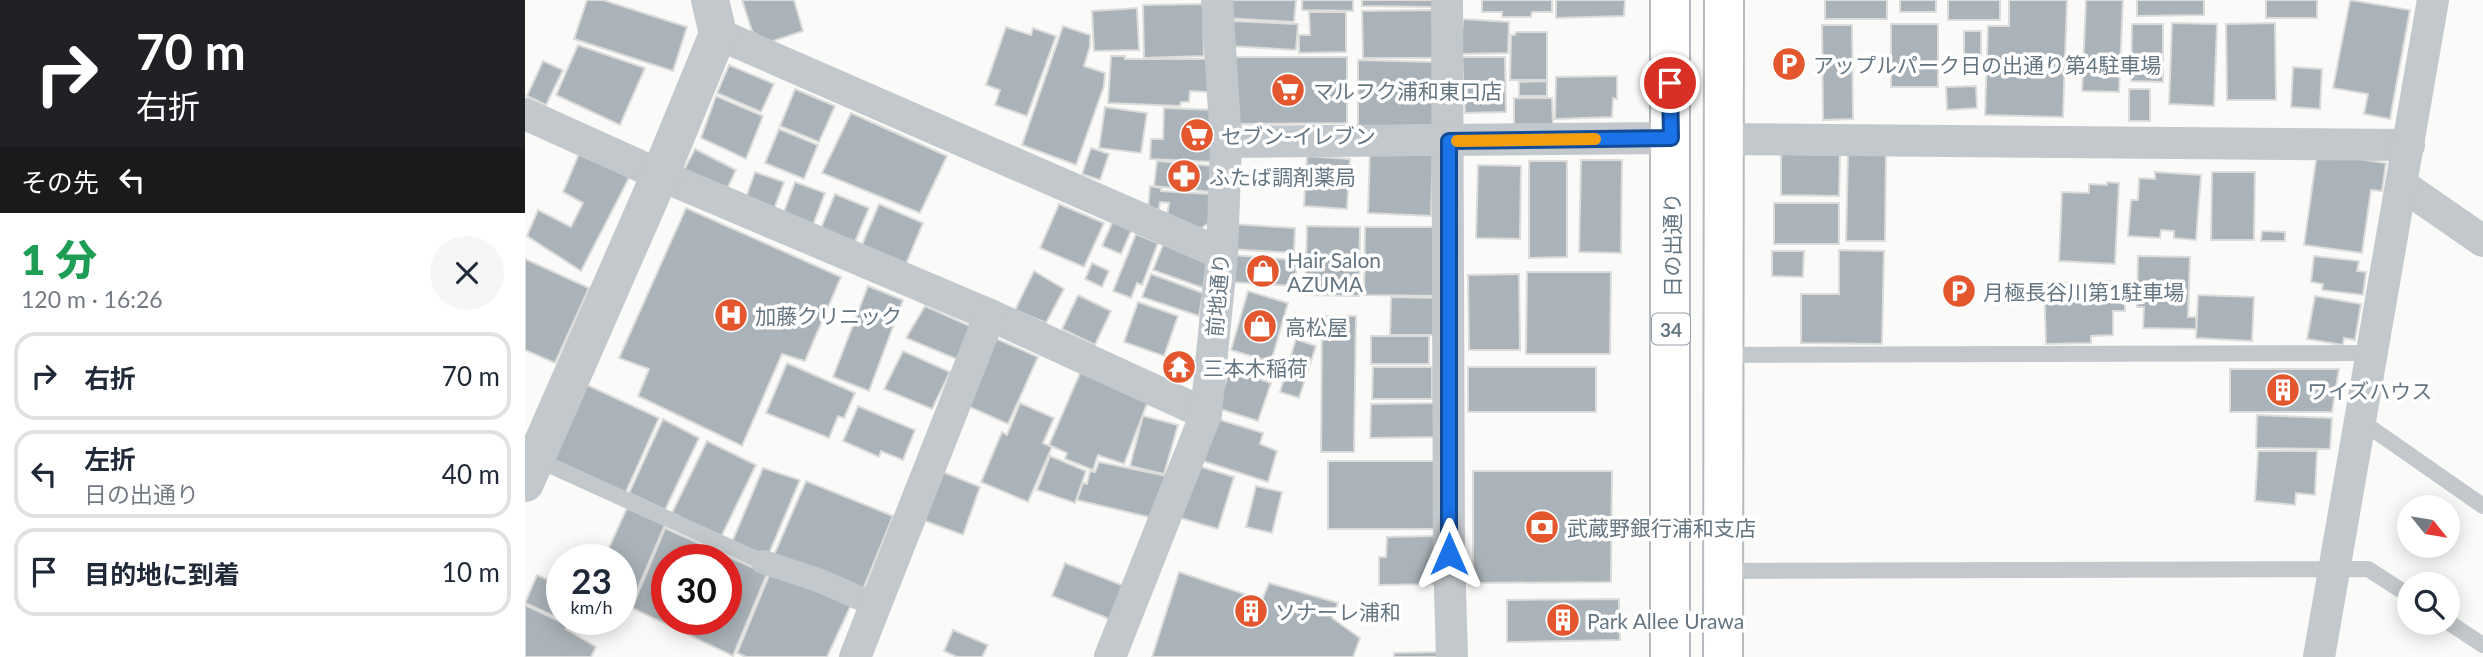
<!DOCTYPE html>
<html lang="ja">
<head>
<meta charset="utf-8">
<style>
	:root { --surface:#fff; --page:#f6f6f7; --text:#1f2937; --muted:#747a83; --line:#e0e1e3 }
	body { margin:0; font-family:Lato,"Noto Sans JP",sans-serif; background:var(--page); color:var(--text); height:100vh; display:flex; flex-direction:column; font-size:26px; white-space:nowrap }
	* { box-sizing:border-box; margin:0 }
	p { font-size:23px; color:var(--muted) }
	.icon { flex:none; width:38px; height:38px; fill:none; stroke:currentColor; stroke-width:2; stroke-linecap:round; stroke-linejoin:round }
	.map { position:relative; flex:1; overflow:hidden }
	.drawer { display:flex; flex-direction:column; background:var(--surface); width:525px }
	.drawer>* { flex:none }
	.top-card { background:#202124; color:#fff; overflow:hidden }
	.needle { width:46px; rotate:120deg }
	.tools { position:absolute; left:1872px; top:495px; display:grid; gap:14px }
	.tools a { display:grid; place-items:center; width:63px; height:63px; border-radius:50%; background:var(--surface); box-shadow:0 4px 18px #0003; font-size:35px }
	.speed { position:absolute; left:21px; top:544px; display:flex; gap:14px; font-size:35px; font-weight:700; text-align:center }
	.speed>* { display:grid; place-content:center; width:91px; height:91px; border-radius:50%; background:var(--surface); box-shadow:0 4px 18px #0003; line-height:1 }
	.speed small { font-size:18px; font-weight:400 }
	.speed .limit { border:10px solid #d22; background:#fff; color:#111 }
	.pin { position:absolute; display:grid; place-items:center; width:60px; height:60px; color:#fff; margin:-30px; border:4px solid #fff; border-radius:50%; box-shadow:0 2px 7px #0007 }
	.me { position:absolute; width:77px; margin:-38px; rotate:0deg; stroke-linejoin:round; filter:drop-shadow(0 0 5px #0008) }
	.turn { display:flex; align-items:center; gap:24px; height:147px; padding:0 21px; font-size:32px }
	.turn .icon { width:91px; height:91px; stroke-width:2.5 }
	.turn b { display:block; font-size:49px; line-height:60px }
	.then { display:flex; align-items:center; height:66px; padding:0 21px; background:#0003; gap:14px; font-size:26px }
	.round { display:grid; place-items:center; flex:none; width:74px; height:74px; border-radius:37px; background:var(--page) }
	.summary { display:flex; align-items:center; justify-content:space-between; height:119px; padding:0 21px }
	h1 { font-size:42px; font-weight:800; line-height:52px; color:#1e9e55 }
	ul { padding:0; list-style:none }
	li { display:flex; align-items:center; gap:21px; height:88px; margin:0 14px 10px; padding:0 7px; border:4px solid var(--line); border-radius:21px }
	li div { flex:1 }
	li b { display:block; font-size:26px }
	li em { font-style:normal }
	main { display:flex; flex:1; min-height:0 }
	.map>svg:first-child { display:block }
	.building { fill:#aab3b9; stroke:#dcdcda; stroke-width:2; fill-rule:evenodd }
	.lines { fill:none; stroke-linecap:round; stroke-linejoin:round }
	.primary-casing { stroke:#b5babe; stroke-width:42 }
	.service { stroke:#c3c8cc; stroke-width:16 }
	.pedestrian { stroke:#c3c8cc; stroke-width:24 }
	.minor { stroke:#c3c8cc; stroke-width:32 }
	.tertiary { stroke:#c3c8cc; stroke-width:38 }
	.primary { stroke:#fff; stroke-width:38 }
	.route-casing { stroke:#114b97; stroke-width:18 }
	.route { stroke:#1a73e8; stroke-width:12 }
	.slow { stroke:#f59e0b; stroke-width:12 }
	.labels { text-anchor:middle; dominant-baseline:central; stroke-width:7; stroke-linejoin:round; paint-order:stroke }
	.shield { fill:#fff; stroke:#939fa8; stroke-width:2 }
	.shield-label { font-size:19px; font-weight:bold; fill:#657683 }
	.poi-label { font-size:21px; fill:#657683; stroke:#fff; text-anchor:start }
	.street-label { font-size:21px; fill:#657683; stroke:#fff }
</style>
</head>
<body>
<main>
<section class="drawer">
<div class="top-card">
<div class="turn"><svg class="icon" aria-label="right" viewBox="0 0 24 24"><path d="M7 20v-9h11M14 6l5 5-5 5"/></svg><div><b>70 m</b>右折</div></div>
<div class="then">その先<svg class="icon" aria-label="left" viewBox="0 0 24 24"><path d="M17 20v-9H6M10 6l-5 5 5 5"/></svg></div>
</div>
<div class="summary"><div><h1>1 分</h1><p>120 m · 16:26</p></div><a class="round"><svg class="icon" aria-label="close" viewBox="0 0 24 24"><path d="M6 6l12 12M18 6L6 18"/></svg></a></div>
<ul>
<li><svg class="icon" aria-label="right" viewBox="0 0 24 24"><path d="M7 20v-9h11M14 6l5 5-5 5"/></svg><div><b>右折</b></div><em>70 m</em></li>
<li><svg class="icon" aria-label="left" viewBox="0 0 24 24"><path d="M17 20v-9H6M10 6l-5 5 5 5"/></svg><div><b>左折</b><p>日の出通り</p></div><em>40 m</em></li>
<li><svg class="icon" aria-label="arrive" viewBox="0 0 24 24"><path d="M6 21V4h12l-3 4 3 4H6"/></svg><div><b>目的地に到着</b></div><em>10 m</em></li>
</ul>
</section>
<div class="map">
<svg width="1958" height="657" viewBox="0 0 1958 657">
	<rect width="100%" height="100%" fill="#fafaf8"/>
	<g class="building">
		<polygon points="62,0 78,0 162,27 148,71 49,39"/>
		<polygon points="217,0 269,0 278,31 242,43 227,31"/>
		<polygon points="701,0 771,0 769,22 700,18"/>
		<polygon points="777,0 828,0 828,11 777,10"/>
		<polygon points="837,0 909,0 909,7 837,6"/>
		<polygon points="957,0 1027,0 1027,12 1007,12 1006,17 977,17 977,12 957,12"/>
		<polygon points="1031,0 1100,0 1099,16 1031,18"/>
		<rect x="1300" y="0" width="62" height="19"/>
		<rect x="1375" y="0" width="36" height="12"/>
		<rect x="1423" y="0" width="52" height="20"/>
		<polygon points="1484,0 1542,0 1538,117 1460,115 1463,26 1484,26"/>
		<polygon points="1561,0 1598,0 1594,92 1557,91"/>
		<polygon points="1612,0 1679,0 1679,15 1612,16"/>
		<rect x="1741" y="0" width="51" height="18"/>
		<polygon points="1825,0 1885,10 1865,119 1839,114 1843,94 1808,88"/>
		<polygon points="678,4 679,56 619,58 618,5"/>
		<polygon points="612,8 614,50 569,51 567,11"/>
		<polygon points="911,10 912,58 838,58 837,11"/>
		<polygon points="784,12 821,12 821,52 774,53 774,35 785,35"/>
		<polygon points="938,19 984,22 983,53 935,54"/>
		<polygon points="705,21 773,24 771,50 704,46"/>
		<polygon points="1647,23 1692,24 1689,106 1644,104"/>
		<polygon points="1750,23 1751,100 1702,100 1701,24"/>
		<rect x="1366" y="24" width="47" height="63"/>
		<polygon points="1607,24 1638,24 1638,82 1606,81"/>
		<polygon points="1297,25 1327,25 1328,119 1298,120"/>
		<polygon points="538,26 565,35 565,46 559,66 580,73 579,86 551,165 497,145"/>
		<polygon points="481,27 506,35 508,28 531,36 502,116 470,105 475,90 461,85"/>
		<rect x="1439" y="31" width="17" height="24"/>
		<polygon points="991,32 1022,32 1022,80 985,80 986,35 990,35"/>
		<polygon points="53,45 120,68 95,125 31,95"/>
		<polygon points="586,56 600,56 600,59 681,59 684,92 665,91 664,102 656,102 655,106 583,103"/>
		<polygon points="703,57 822,57 822,123 703,124"/>
		<polygon points="937,57 980,57 981,112 940,113"/>
		<polygon points="833,60 910,62 911,127 833,127"/>
		<polygon points="18,61 38,70 21,105 2,96"/>
		<polygon points="204,65 249,84 236,112 192,93"/>
		<polygon points="1768,67 1797,69 1795,109 1766,107"/>
		<polygon points="1092,76 1092,99 1088,98 1087,117 1030,119 1031,77"/>
		<polygon points="1022,81 1022,96 994,96 994,82"/>
		<polygon points="1451,86 1452,108 1422,110 1421,87"/>
		<polygon points="270,89 310,106 294,142 255,126"/>
		<rect x="1604" y="89" width="21" height="32"/>
		<polygon points="191,96 238,116 221,159 176,138"/>
		<polygon points="989,98 1027,98 1028,126 989,127"/>
		<polygon points="580,107 622,113 616,153 574,148"/>
		<polygon points="639,108 693,110 690,162 625,159 626,139 638,139"/>
		<polygon points="326,113 422,156 395,213 297,173"/>
		<polygon points="254,129 293,145 279,179 240,163"/>
		<polygon points="845,147 908,149 906,216 843,213"/>
		<polygon points="566,148 584,154 575,180 557,174"/>
		<polygon points="170,149 211,170 200,193 158,172"/>
		<polygon points="55,151 105,176 56,271 2,236 13,210 46,227 58,203 38,192"/>
		<polygon points="1256,152 1315,152 1314,196 1256,195"/>
		<polygon points="1792,153 1861,163 1857,191 1846,190 1837,253 1779,245"/>
		<polygon points="1323,154 1361,154 1360,241 1321,241"/>
		<polygon points="782,156 825,159 822,209 779,206"/>
		<polygon points="1056,160 1097,160 1096,253 1054,252"/>
		<polygon points="632,161 689,166 687,192 629,186"/>
		<polygon points="1004,161 1042,161 1042,257 1004,258"/>
		<polygon points="953,165 996,166 995,239 951,238"/>
		<polygon points="230,172 259,182 247,214 219,203"/>
		<polygon points="1630,172 1676,175 1671,240 1649,238 1649,231 1636,230 1635,238 1603,236 1606,200 1613,200 1614,178 1630,179"/>
		<polygon points="1687,172 1730,172 1729,240 1686,240"/>
		<polygon points="270,182 300,193 286,230 256,220"/>
		<polygon points="1582,182 1594,183 1590,264 1534,261 1537,192 1564,193 1564,184 1582,185"/>
		<polygon points="625,186 636,188 636,191 686,194 684,223 675,229 642,216 644,203 635,202 634,209 623,209"/>
		<polygon points="310,194 344,208 327,249 293,235"/>
		<rect x="1249" y="203" width="65" height="41"/>
		<polygon points="354,204 398,223 378,271 334,252"/>
		<polygon points="534,204 579,223 559,267 515,248"/>
		<polygon points="161,208 316,277 280,361 257,354 217,446 113,396 124,369 94,358"/>
		<polygon points="588,221 607,229 596,254 577,246"/>
		<polygon points="706,224 770,228 769,253 705,249"/>
		<polygon points="782,226 835,227 834,296 780,295"/>
		<polygon points="840,227 914,227 913,296 839,295"/>
		<polygon points="1737,231 1760,232 1760,241 1736,241"/>
		<polygon points="611,234 633,243 617,285 612,283 606,298 588,291"/>
		<polygon points="639,242 684,260 678,288 628,270"/>
		<polygon points="1314,250 1359,251 1357,344 1276,343 1276,294 1314,294"/>
		<polygon points="1247,251 1279,251 1278,277 1247,276"/>
		<polygon points="706,255 772,260 770,286 704,282"/>
		<polygon points="1613,256 1665,257 1663,317 1671,317 1672,329 1618,328 1619,307 1612,307"/>
		<polygon points="1789,256 1834,261 1832,271 1841,272 1838,295 1797,290 1798,284 1786,282"/>
		<polygon points="0,259 64,288 30,363 0,350"/>
		<polygon points="567,263 584,271 577,287 560,279"/>
		<polygon points="509,271 539,289 521,323 490,310"/>
		<polygon points="1002,272 1086,272 1085,354 1001,354"/>
		<polygon points="626,274 678,293 674,316 617,297"/>
		<polygon points="994,274 995,350 944,350 943,275"/>
		<polygon points="1585,281 1585,300 1600,300 1600,311 1588,311 1588,335 1566,336 1566,343 1521,344 1519,283"/>
		<polygon points="343,286 378,300 344,391 308,377"/>
		<polygon points="723,291 763,303 746,362 706,350"/>
		<polygon points="553,295 586,311 570,345 537,329"/>
		<polygon points="1673,295 1729,297 1727,341 1671,338"/>
		<polygon points="1790,296 1836,304 1830,340 1819,338 1818,345 1782,339"/>
		<polygon points="866,297 912,298 911,335 865,335"/>
		<polygon points="613,302 653,316 639,356 599,342"/>
		<polygon points="400,306 447,327 434,360 381,338"/>
		<polygon points="797,316 831,316 829,452 796,452"/>
		<polygon points="465,336 513,357 483,424 436,403"/>
		<rect x="846" y="336" width="58" height="28"/>
		<polygon points="771,339 791,346 774,398 755,392"/>
		<polygon points="378,351 425,372 407,409 359,389"/>
		<polygon points="262,363 330,393 319,418 313,416 304,438 241,413"/>
		<polygon points="848,367 907,367 907,399 847,399"/>
		<rect x="943" y="367" width="128" height="45"/>
		<polygon points="705,369 746,383 733,421 692,408"/>
		<polygon points="1705,369 1814,369 1807,412 1705,412"/>
		<polygon points="556,371 623,401 599,464 573,455 568,470 540,459 542,453 524,445"/>
		<polygon points="60,384 134,418 100,494 26,460"/>
		<polygon points="495,403 529,418 518,443 527,447 503,502 456,482 477,432 482,435"/>
		<polygon points="916,403 915,437 845,438 846,404"/>
		<polygon points="333,406 390,430 378,460 356,451 354,457 318,441"/>
		<polygon points="1732,415 1807,418 1805,449 1731,448"/>
		<polygon points="618,416 653,425 639,474 605,466"/>
		<polygon points="686,417 738,433 735,444 752,451 743,482 672,459"/>
		<polygon points="138,419 174,438 140,510 104,493"/>
		<polygon points="182,441 231,465 196,537 147,513"/>
		<polygon points="1733,451 1792,451 1790,495 1771,493 1770,505 1730,501"/>
		<polygon points="525,456 561,471 550,503 512,490"/>
		<rect x="803" y="461" width="111" height="68"/>
		<polygon points="574,462 642,476 628,518 552,500 558,483 562,484 565,471 570,472"/>
		<polygon points="667,464 709,477 693,529 652,517"/>
		<polygon points="238,468 275,480 243,556 207,542"/>
		<polygon points="413,470 455,487 438,535 395,519"/>
		<polygon points="948,471 1087,471 1086,582 948,583"/>
		<polygon points="281,481 368,516 337,592 249,555"/>
		<polygon points="731,486 757,492 747,533 721,527"/>
		<polygon points="102,508 140,525 104,609 96,605 96,560 82,552"/>
		<path d="M140,528L242,574L208,656L107,608ZM142,560H201V620H142Z"/>
		<polygon points="913,536 912,584 854,585 854,557 861,557 862,537"/>
		<polygon points="540,563 602,587 589,621 527,596"/>
		<polygon points="247,568 326,605 302,657 221,657 212,653"/>
		<polygon points="654,572 737,600 744,583 813,603 807,618 835,638 828,657 627,657"/>
		<polygon points="12,575 37,586 37,620 75,620 68,634 0,603"/>
		<polygon points="1094,599 1095,640 982,642 982,600"/>
		<polygon points="0,605 42,625 41,629 71,647 66,657 0,657"/>
		<polygon points="428,630 463,645 457,657 432,657 419,651"/>
		<polygon points="915,652 915,657 869,657 869,653"/>
	</g>
	<g class="lines">
		<g class="primary-casing">
			<g id="primary">
				<polyline points="1145,0 1145,657"/>
				<polyline points="1198,657 1199,0"/>
			</g>
		</g>
		<g class="service">
			<polyline points="1200,355 1847,353"/>
			<polyline points="1836,421 1958,506"/>
			<polyline points="11,459 238,562"/>
			<polyline points="1198,571 1843,569 1885,596"/>
			<polyline points="1923,622 1958,645"/>
		</g>
		<polyline class="pedestrian" points="238,562 296,581 350,605"/>
		<g class="minor">
			<polyline points="922,0 924,554 927,657"/>
			<polyline points="193,34 697,254"/>
			<polyline points="0,114 135,175 465,315 681,414"/>
			<polyline points="1199,139 1884,145"/>
			<polyline points="701,142 1146,138"/>
			<polyline points="1877,185 1958,241"/>
			<polyline points="330,657 465,315"/>
			<polyline points="585,657 681,414 697,254 701,142 692,0"/>
			<polyline points="1794,657 1908,0"/>
		</g>
		<polyline class="tertiary" points="0,483 135,175 193,34 185,0"/>
		<use href="#primary" class="primary"/>
	</g>
	<g class="lines">
		<g class="route-casing">
			<polyline id="route" points="924,554 924,141 1146,138 1145,83"/>
		</g>
		<use href="#route" class="route"/>
		<polyline class="slow" points="932,141 1070,139"/>
	</g>
	<defs>
		<g id="parking-disc" transform="scale(1.75)"><circle r="9.5" fill="#e4572e" stroke="#fff"/><path d="M-3.5-5.5H1a3.5 3.5 0 0 1 0 7H-1V5.5H-3.5ZM-1-3.4V-.6H.8a1.4 1.4 0 0 0 0-2.8Z" fill="#fff"/></g>
		<g id="supermarket-disc" transform="scale(1.75)"><circle r="9.5" fill="#e4572e" stroke="#fff"/><path d="M-6-5.5h2.5l.6 2H6L4.5 2H-2.5L-4.4-4H-6ZM-1.5 3.2a1.3 1.3 0 1 0 .1 0ZM3 3.2a1.3 1.3 0 1 0 .1 0Z" fill="#fff"/></g>
		<g id="pharmacy-disc" transform="scale(1.75)"><circle r="9.5" fill="#e4572e" stroke="#fff"/><path d="M-2-6h4v4h4v4h-4v4h-4v-4h-4v-4h4Z" fill="#fff"/></g>
		<g id="shop-disc" transform="scale(1.75)"><circle r="9.5" fill="#e4572e" stroke="#fff"/><path d="M-5-2.5h2.3a2.7 3.5 0 0 1 5.4 0H5L5.5 6h-11ZM-1.5-2.5h3a1.5 2.3 0 0 0-3 0Z" fill="#fff"/></g>
		<g id="hospital-disc" transform="scale(1.75)"><circle r="9.5" fill="#e4572e" stroke="#fff"/><path d="M-5-5h3v3.5h4V-5h3V5h-3V1.5h-4V5h-3Z" fill="#fff"/></g>
		<g id="temple-disc" transform="scale(1.75)"><circle r="9.5" fill="#e4572e" stroke="#fff"/><path d="M0-6L5-2H3V0L6.5 2.5H4V6H1.5V3h-3V6H-4V2.5H-6.5L-3 0V-2H-5Z" fill="#fff"/></g>
		<g id="building-disc" transform="scale(1.75)"><circle r="9.5" fill="#e4572e" stroke="#fff"/><path d="M-4-6H4V6H1V3H-1V6H-4ZM-2.5-4.3h1.7v1.8h-1.7ZM.8-4.3h1.7v1.8H.8ZM-2.5-1h1.7V.8h-1.7ZM.8-1h1.7V.8H.8Z" fill="#fff"/></g>
		<g id="bank-disc" transform="scale(1.75)"><circle r="9.5" fill="#e4572e" stroke="#fff"/><path d="M-6-4H6V4H-6ZM0-2.3a2.3 2.3 0 1 0 0 4.6a2.3 2.3 0 1 0 0-4.6Z" fill="#fff"/></g>
	</defs>
	<g fill-rule="evenodd">
		<use href="#parking-disc" x="1264" y="64"/>
		<use href="#supermarket-disc" x="763" y="90"/>
		<use href="#supermarket-disc" x="672" y="135"/>
		<use href="#pharmacy-disc" x="659" y="176"/>
		<use href="#shop-disc" x="738" y="271"/>
		<use href="#parking-disc" x="1434" y="291"/>
		<use href="#hospital-disc" x="206" y="315"/>
		<use href="#shop-disc" x="735" y="326"/>
		<use href="#temple-disc" x="654" y="367"/>
		<use href="#building-disc" x="1758" y="390"/>
		<use href="#bank-disc" x="1017" y="527"/>
		<use href="#building-disc" x="726" y="611"/>
		<use href="#building-disc" x="1038" y="620"/>
	</g>
	<g class="labels">
		<rect class="shield" x="1127" y="313.5" width="38" height="31" rx="5"/>
		<g class="shield-label">
			<text x="1146" y="329">34</text>
		</g>
		<g class="poi-label">
			<text x="1288" y="64">アップルパーク日の出通り第4駐車場</text>
			<text x="788" y="90">マルフク浦和東口店</text>
			<text x="696" y="135">セブン-イレブン</text>
			<text x="684" y="176">ふたば調剤薬局</text>
			<text x="762" y="259">Hair Salon<tspan x="762" dy="24">AZUMA</tspan></text>
			<text x="1458" y="291">月極長谷川第1駐車場</text>
			<text x="230" y="315">加藤クリニック</text>
			<text x="760" y="326">高松屋</text>
			<text x="678" y="367">三本木稲荷</text>
			<text x="1782" y="390">ワイズハウス</text>
			<text x="1042" y="527">武蔵野銀行浦和支店</text>
			<text x="750" y="611">ソナーレ浦和</text>
			<text x="1062" y="620">Park Allee Urawa</text>
		</g>
		<g class="street-label">
			<text transform="translate(1146 245) rotate(-90)">日の出通り</text>
			<text transform="translate(692 295) rotate(-85)">前地通り</text>
		</g>
	</g>
</svg>
<div class="tools">
<a><svg class="needle" viewBox="-14 -14 28 28"><path d="M0-13l5 13h-10z" fill="#e53935"/><path d="M0 13l5-13h-10z" fill="#747a83"/></svg></a>
<a><svg class="icon" aria-label="search" viewBox="0 0 24 24"><circle cx="10" cy="10" r="6"/><path d="M15 15l6 6"/></svg></a>
</div>
<div class="speed"><div>23<small>km/h</small></div><div class="limit">30</div></div>
<div class="pin" style="left:1145px;top:83px;background:#d93025"><svg class="icon" aria-label="arrive" viewBox="0 0 24 24"><path d="M6 21V4h12l-3 4 3 4H6"/></svg></div>
<svg class="me" style="left:924px;top:554px" viewBox="-20 -20 40 40"><path d="M0-17L14 15 0 8-14 15z" fill="#1a73e8" stroke="#fff" stroke-width="4"/></svg>
</div>
</main>
</body>
</html>
